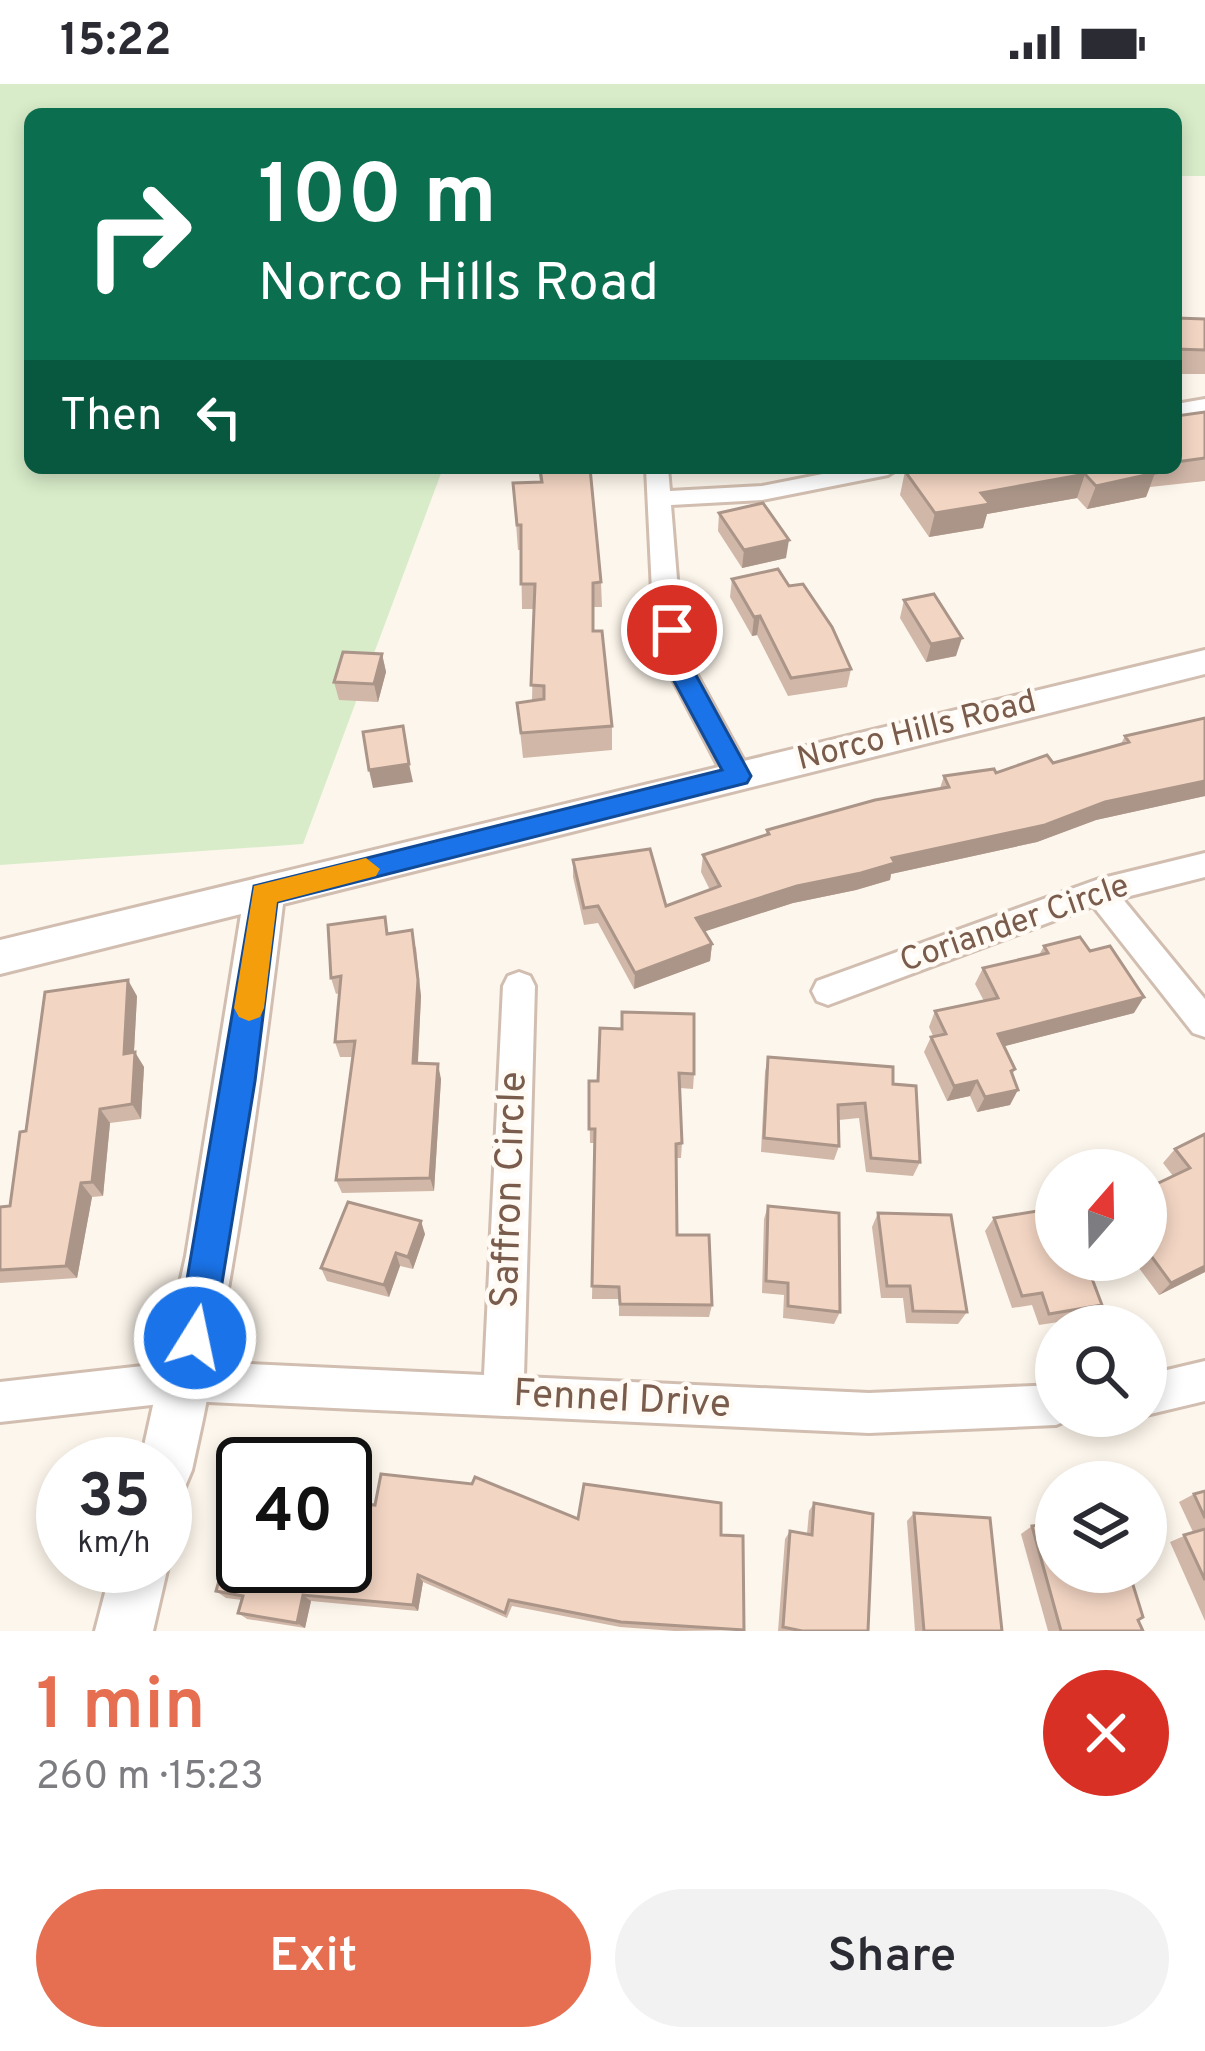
<!DOCTYPE html>
<html lang="en">
<head>
<meta charset="utf-8">
<style>
	:root { --surface:#fff; --page:#f2f2f3; --text:#2b2b33; --muted:#7c7c81; --accent:#e76f51 }
	body { margin:0; font-family:Overpass,sans-serif; background:var(--page); color:var(--text); height:100vh; display:flex; flex-direction:column; font-size:45px; white-space:nowrap }
	* { box-sizing:border-box; margin:0 }
	p { font-size:39px; color:var(--muted) }
	.icon { flex:none; width:66px; height:66px; fill:none; stroke:currentColor; stroke-width:2; stroke-linecap:round; stroke-linejoin:round }
	.map { position:relative; height:1547px; overflow:hidden }
	.drawer { display:flex; flex-direction:column; background:var(--surface); flex:1 }
	.drawer>* { flex:none }
	.guide { position:absolute; left:24px; top:24px; width:1158px; height:366px; border-radius:18px; box-shadow:0 6px 18px #0003; background:#0b6e4f; color:#fff; overflow:hidden }
	.needle { width:78px; rotate:20deg }
	.fabs { position:absolute; left:1035px; top:1065px; display:grid; gap:24px }
	.fabs a { display:grid; place-items:center; width:132px; height:132px; border-radius:50%; background:var(--surface); box-shadow:0 6px 18px #0003; font-size:60px }
	.speed { position:absolute; left:36px; top:1353px; display:flex; gap:24px; font-size:60px; font-weight:700; text-align:center }
	.speed>* { display:grid; place-content:center; width:156px; height:156px; border-radius:50%; background:var(--surface); box-shadow:0 6px 18px #0003; line-height:1 }
	.speed small { font-size:30px; font-weight:400 }
	.speed .limit { border:6px solid #111; border-radius:18px; background:#fff; color:#111 }
	.pin { position:absolute; display:grid; place-items:center; width:102px; height:102px; color:#fff; margin:-51px; border:6px solid #fff; border-radius:50%; box-shadow:0 3px 12px #0007 }
	.me { position:absolute; width:132px; margin:-66px; rotate:10deg; stroke-linejoin:round; filter:drop-shadow(0 0 9px #0008) }
	.turn { display:flex; align-items:center; gap:42px; height:252px; padding:0 36px; font-size:54px }
	.turn .icon { width:156px; height:156px; stroke-width:2.5 }
	.turn b { display:block; font-size:84px; line-height:102px }
	.then { display:flex; align-items:center; height:114px; padding:0 36px; background:#0003; gap:24px; font-size:45px }
	.round { display:grid; place-items:center; flex:none; width:126px; height:126px; border-radius:63px; background:var(--page) }
	.head { display:flex; align-items:center; justify-content:space-between; height:204px; padding:0 36px }
	h1 { font-size:72px; font-weight:600; line-height:90px; color:var(--accent) }
	.action { display:flex; gap:24px; margin-top:auto; padding:24px 36px }
	.action a { flex:1; height:138px; border-radius:72px; background:var(--accent); color:#fff; font-size:48px; font-weight:600; line-height:138px; text-align:center }
	.action a+a { background:var(--page); color:var(--text) }
	.status { display:flex; justify-content:space-between; align-items:center; height:84px; padding:0 60px; background:var(--surface); direction:ltr }
	.status svg { height:33px; fill:currentColor }
	.map>svg:first-child { display:block }
	.green { fill:#d8ecc9 }
	.lines { fill:none; stroke-linecap:round; stroke-linejoin:round }
	.minor-casing { stroke:#d1beb0; stroke-width:6 }
	.tertiary-casing { stroke:#d1beb0; stroke-width:6 }
	.minor { fill:#fff; fill-rule:evenodd }
	.tertiary { fill:#fff; fill-rule:evenodd }
	.wall { fill:#d1b7a8 }
	.shaded-wall { fill:#aa9588 }
	.building { fill:#f3d5c3; stroke:#aa9588; stroke-width:3 }
	.route { fill:#1a73e8; stroke:#114b97; stroke-width:3 }
	.slow { fill:#f59e0b }
	.labels { text-anchor:middle; dominant-baseline:central; stroke-width:9; stroke-linejoin:round; paint-order:stroke }
	.street-label { font-size:33px; fill:#7a5c4d; stroke:#fffaf3 }
	.near-street-label { font-size:39px; fill:#7a5c4d; stroke:#fffaf3 }
</style>
</head>
<body>
<div class="status"><b>15:22</b><svg viewBox="0 0 49 12"><path d="M0 12V9h3v3zM5 12V6h3v6zM10 12V3h3v9zM15 12V0h3v12zM26 1h20v11H26zM47 4h2v5h-2z"/></svg></div>
<div class="map">
<svg width="1205" height="1547" viewBox="0 0 1205 1547">
	<rect width="100%" height="100%" fill="#fdf6ec"/>
	<polygon class="green" points="0,0 1205,0 1205,92 1176,92 1176,30 30,30 30,384 443,384 303,760 0,781"/>
	<g class="lines">
		<g class="minor-casing">
			<g id="minor">
				<polygon points="1205,315 1205,327 1176,332 1176,320"/>
				<polygon points="646,384 668,384 670,407 762,402 853,384 899,384 888,391 762,416 671,421 678,507 693,584 752,692 738,703 728,700 667,584 652,507"/>
				<polygon points="1205,769 1205,793 1122,814 1205,915 1205,953 1193,949 1093,822 828,921 817,917 812,907 817,897 1099,795"/>
				<polygon points="519,888 530,892 535,902 524,1293 869,1309 1056,1301 1056,1332 1070,1335 1056,1341 869,1349 187,1317 0,1338 0,1298 187,1277 484,1291 503,902 508,892"/>
				<polygon points="1205,1277 1205,1317 1146,1331 1146,1291"/>
			</g>
		</g>
		<g class="tertiary-casing">
			<g id="tertiary">
				<path d="M1205,566V590L283,820C260,1010 234,1199 192,1386L184,1405L165,1413V1380H140L186,1172L241,830L0,890V856Z"/>
				<polygon points="165,1474 168,1482 153,1547 95,1547 112,1482 165,1482"/>
			</g>
		</g>
		<use href="#minor" class="minor"/>
		<use href="#tertiary" class="tertiary"/>
	</g>
	<g class="wall">
		<polygon points="1176,234 1205,235 1205,290 1176,290"/>
		<polygon points="1205,328 1205,397 1150,403 1146,413 1087,425 1077,414 987,430 983,444 929,453 900,411 905,387 922,384 1176,384 1176,332"/>
		<polygon points="538,384 590,384 601,498 602,523 593,523 593,547 612,642 612,666 523,674 517,619 532,617 534,525 522,525 521,466 518,466 513,399 540,398"/>
		<polygon points="719,429 786,474 742,484 718,447"/>
		<polygon points="732,495 789,502 851,585 847,603 788,612 757,551 752,552 730,513"/>
		<polygon points="904,516 956,572 926,578 900,534"/>
		<polygon points="382,570 386,588 378,618 339,616 334,598"/>
		<polygon points="1205,634 1205,712 1096,736 1037,758 891,790 890,796 856,806 793,819 704,847 712,860 710,877 634,905 598,839 584,841 573,793 573,776 666,822 710,806 701,788 703,771 766,751 767,746 940,704 944,692 996,689 1053,679 1121,660 1125,652"/>
		<polygon points="389,850 416,863 421,912 418,979 441,995 434,1107 342,1109 336,1096 353,973 340,973 335,958 339,909 336,910 331,894"/>
		<polygon points="1044,862 1134,929 1004,962 1015,985 1012,991 1010,1021 977,1028 970,1012 947,1017 924,968 931,953 933,952 929,943 935,927 984,917 975,900 983,884 1039,871"/>
		<polygon points="137,912 134,968 144,983 141,1035 110,1039 103,1112 92,1113 77,1194 0,1199 0,1123 10,1122 26,1047"/>
		<polygon points="622,945 694,990 693,1005 680,1004 682,1059 681,1074 676,1074 677,1151 712,1221 709,1233 619,1232 619,1215 592,1215 595,1059 590,1059 589,997 598,997"/>
		<polygon points="768,973 893,1000 920,1078 913,1092 866,1088 859,1034 839,1036 839,1062 834,1076 761,1068 765,988"/>
		<polygon points="1205,1050 1205,1188 1159,1211 1133,1176 1146,1176 1146,1105 1173,1092 1163,1079 1175,1065"/>
		<polygon points="768,1122 840,1228 834,1240 783,1234 784,1211 762,1209 764,1135"/>
		<polygon points="878,1129 967,1228 958,1240 906,1239 903,1214 881,1214 872,1143"/>
		<polygon points="994,1134 1102,1221 1091,1233 1039,1241 1032,1221 1012,1224 985,1147"/>
		<polygon points="425,1150 413,1185 400,1182 389,1213 327,1197 321,1184"/>
		<polygon points="1205,1407 1205,1537 1170,1458 1193,1448 1179,1418 1194,1410"/>
		<polygon points="814,1419 868,1547 778,1547 785,1455 790,1447 807,1450 809,1427"/>
		<polygon points="375,1421 578,1435 721,1451 744,1546 675,1547 620,1543 512,1522 507,1534 423,1498 418,1527 311,1517 305,1544 247,1535 238,1529 242,1516 226,1514 216,1507 243,1482"/>
		<polygon points="914,1429 1002,1547 915,1547 907,1437"/>
		<polygon points="1032,1442 1143,1547 1048,1547 1021,1450"/>
	</g>
	<g class="shaded-wall">
		<polygon points="1155,389 1146,413 1087,425 1096,402"/>
		<polygon points="1085,390 1077,414 987,430 983,444 929,453 935,429 981,409"/>
		<polygon points="789,456 786,474 742,484 744,466"/>
		<polygon points="760,532 757,551 752,552 754,533"/>
		<polygon points="962,554 956,572 926,578 931,560"/>
		<polygon points="382,570 386,588 378,618 374,600"/>
		<polygon points="409,680 413,698 373,704 369,686"/>
		<polygon points="1205,697 1205,712 1096,736 1037,758 891,790 890,796 856,806 793,819 694,851 696,834 797,802 892,774 1105,718"/>
		<polygon points="412,846 421,912 417,994 413,979"/>
		<polygon points="712,860 710,877 634,905 635,889"/>
		<polygon points="128,896 137,912 133,985 124,970"/>
		<polygon points="1144,913 1134,929 990,966 998,950"/>
		<polygon points="135,968 144,983 141,1035 132,1020"/>
		<polygon points="438,980 441,995 434,1107 430,1094"/>
		<polygon points="977,997 970,1012 947,1017 954,1002"/>
		<polygon points="1018,1006 1010,1021 977,1028 985,1013"/>
		<polygon points="100,1025 110,1039 103,1112 92,1098"/>
		<polygon points="81,1099 92,1113 77,1194 66,1182"/>
		<polygon points="421,1137 425,1150 413,1185 408,1173"/>
		<polygon points="396,1169 400,1182 389,1213 384,1201"/>
		<polygon points="1205,1182 1205,1188 1159,1211 1171,1199"/>
		<polygon points="418,1491 423,1498 418,1527 413,1521"/>
		<polygon points="303,1511 311,1517 305,1544 297,1539"/>
	</g>
	<g class="building">
		<polygon points="1176,234 1205,235 1205,266 1176,265"/>
		<polygon points="1205,328 1205,374 1176,378 1176,332"/>
		<polygon points="540,384 590,384 601,498 593,499 593,547 602,547 612,642 521,649 517,619 544,615 544,602 531,601 535,500 521,500 521,441 517,441 513,399 542,398"/>
		<polygon points="922,384 1150,384 1155,389 1096,402 1085,390 981,409 990,420 935,429 905,387"/>
		<polygon points="763,419 789,456 744,466 719,429"/>
		<polygon points="778,485 789,502 803,500 832,543 851,585 791,594 760,532 754,533 732,495"/>
		<polygon points="934,510 962,554 931,560 904,516"/>
		<polygon points="343,568 382,570 374,600 334,598"/>
		<polygon points="1205,634 1205,697 1105,718 1045,741 892,774 895,779 861,789 797,802 696,834 712,860 635,889 598,822 584,824 573,776 650,765 666,822 720,802 703,771 769,750 767,746 875,716 949,703 944,692 994,685 996,689 1047,671 1053,679 1129,658 1125,652"/>
		<polygon points="403,642 409,680 369,686 363,648"/>
		<polygon points="385,833 387,850 412,846 418,896 413,979 438,980 430,1094 336,1096 355,957 335,958 341,892 331,894 328,841"/>
		<polygon points="1080,853 1090,867 1110,862 1144,913 998,950 1015,985 1011,987 1018,1006 985,1013 977,997 954,1002 931,953 946,950 935,927 998,914 983,884 1048,869 1044,862"/>
		<polygon points="128,896 124,970 135,968 132,1020 100,1025 92,1098 81,1099 66,1182 0,1186 0,1123 10,1122 20,1048 26,1047 45,908"/>
		<polygon points="622,928 694,930 694,990 679,989 682,1059 676,1060 677,1151 709,1151 712,1221 620,1220 619,1203 592,1202 595,1045 589,1045 589,997 598,997 600,944 622,945"/>
		<polygon points="768,973 893,983 893,1000 916,1002 920,1078 871,1074 865,1019 838,1021 839,1062 764,1054"/>
		<polygon points="1205,1050 1205,1182 1171,1199 1146,1165 1146,1105 1190,1084 1175,1065"/>
		<polygon points="348,1118 421,1137 408,1173 396,1169 384,1201 321,1184"/>
		<polygon points="768,1122 839,1129 840,1228 788,1222 788,1199 766,1197"/>
		<polygon points="1056,1124 1056,1176 1085,1176 1102,1221 1049,1230 1042,1209 1022,1212 994,1134"/>
		<polygon points="878,1129 951,1131 967,1228 913,1227 910,1202 887,1202"/>
		<polygon points="381,1390 472,1400 475,1393 578,1435 584,1400 721,1419 721,1451 743,1452 744,1546 621,1538 509,1516 505,1529 418,1491 413,1521 303,1511 297,1539 238,1529 243,1512 216,1507 242,1416 243,1482 345,1482 345,1418 375,1421"/>
		<polygon points="1205,1407 1205,1434 1194,1410"/>
		<polygon points="814,1419 873,1430 868,1547 802,1547 783,1543 790,1447 812,1451"/>
		<polygon points="914,1429 990,1434 1002,1547 924,1547"/>
		<polygon points="1056,1439 1056,1488 1129,1488 1143,1533 1138,1536 1143,1547 1061,1547 1032,1442"/>
		<polygon points="1205,1445 1205,1496 1184,1451"/>
	</g>
	<polygon class="route" points="672,538 684,546 692,584 751,692 747,699 277,818 255,997 213,1254 208,1267 195,1272 182,1267 177,1254 254,802 722,686 667,584 661,546"/>
	<polygon class="slow" points="366,774 380,785 376,792 277,818 264,924 260,933 249,937 239,933 234,924 254,802"/>
	<g class="labels">
		<g class="street-label">
			<text transform="translate(917 648) rotate(-14)">Norco Hills Road</text>
			<text transform="translate(1015 841) rotate(-19)">Coriander Circle</text>
		</g>
		<g class="near-street-label">
			<text transform="translate(511 1106) rotate(-88)">Saffron Circle</text>
			<text transform="translate(622 1317) rotate(3)">Fennel Drive</text>
		</g>
	</g>
</svg>
<div class="fabs">
<a><svg class="needle" viewBox="-14 -14 28 28"><path d="M0-13l5 13h-10z" fill="#e53935"/><path d="M0 13l5-13h-10z" fill="#7c7c81"/></svg></a>
<a><svg class="icon" aria-label="search" viewBox="0 0 24 24"><circle cx="10" cy="10" r="6"/><path d="M15 15l6 6"/></svg></a>
<a><svg class="icon" aria-label="layers" viewBox="0 0 24 24"><path d="M12 4l9 5-9 5-9-5zM3 14l9 5 9-5"/></svg></a>
</div>
<div class="speed"><div>35<small>km/h</small></div><div class="limit">40</div></div>
<div class="pin" style="left:672px;top:546px;background:#d93025"><svg class="icon" aria-label="arrive" viewBox="0 0 24 24"><path d="M6 21V4h12l-3 4 3 4H6"/></svg></div>
<svg class="me" style="left:195px;top:1254px" viewBox="-20 -20 40 40"><circle r="17" fill="#1a73e8" stroke="#fff" stroke-width="3"/><path d="M0-11L8 9 0 5-8 9z" fill="#fff"/></svg>
<div class="guide">
<div class="turn"><svg class="icon" aria-label="right" viewBox="0 0 24 24"><path d="M7 20v-9h11M14 6l5 5-5 5"/></svg><div><b>100 m</b>Norco Hills Road</div></div>
<div class="then">Then<svg class="icon" aria-label="left" viewBox="0 0 24 24"><path d="M17 20v-9H6M10 6l-5 5 5 5"/></svg></div>
</div>
</div>
<section class="drawer">
<div class="head"><div><h1>1 min</h1><p>260 m · 15:23</p></div><a class="round" style="background:#d93025;color:#fff"><svg class="icon" aria-label="close" viewBox="0 0 24 24"><path d="M6 6l12 12M18 6L6 18"/></svg></a></div>
<div class="action"><a>Exit</a><a>Share</a></div>
</section>
</body>
</html>
